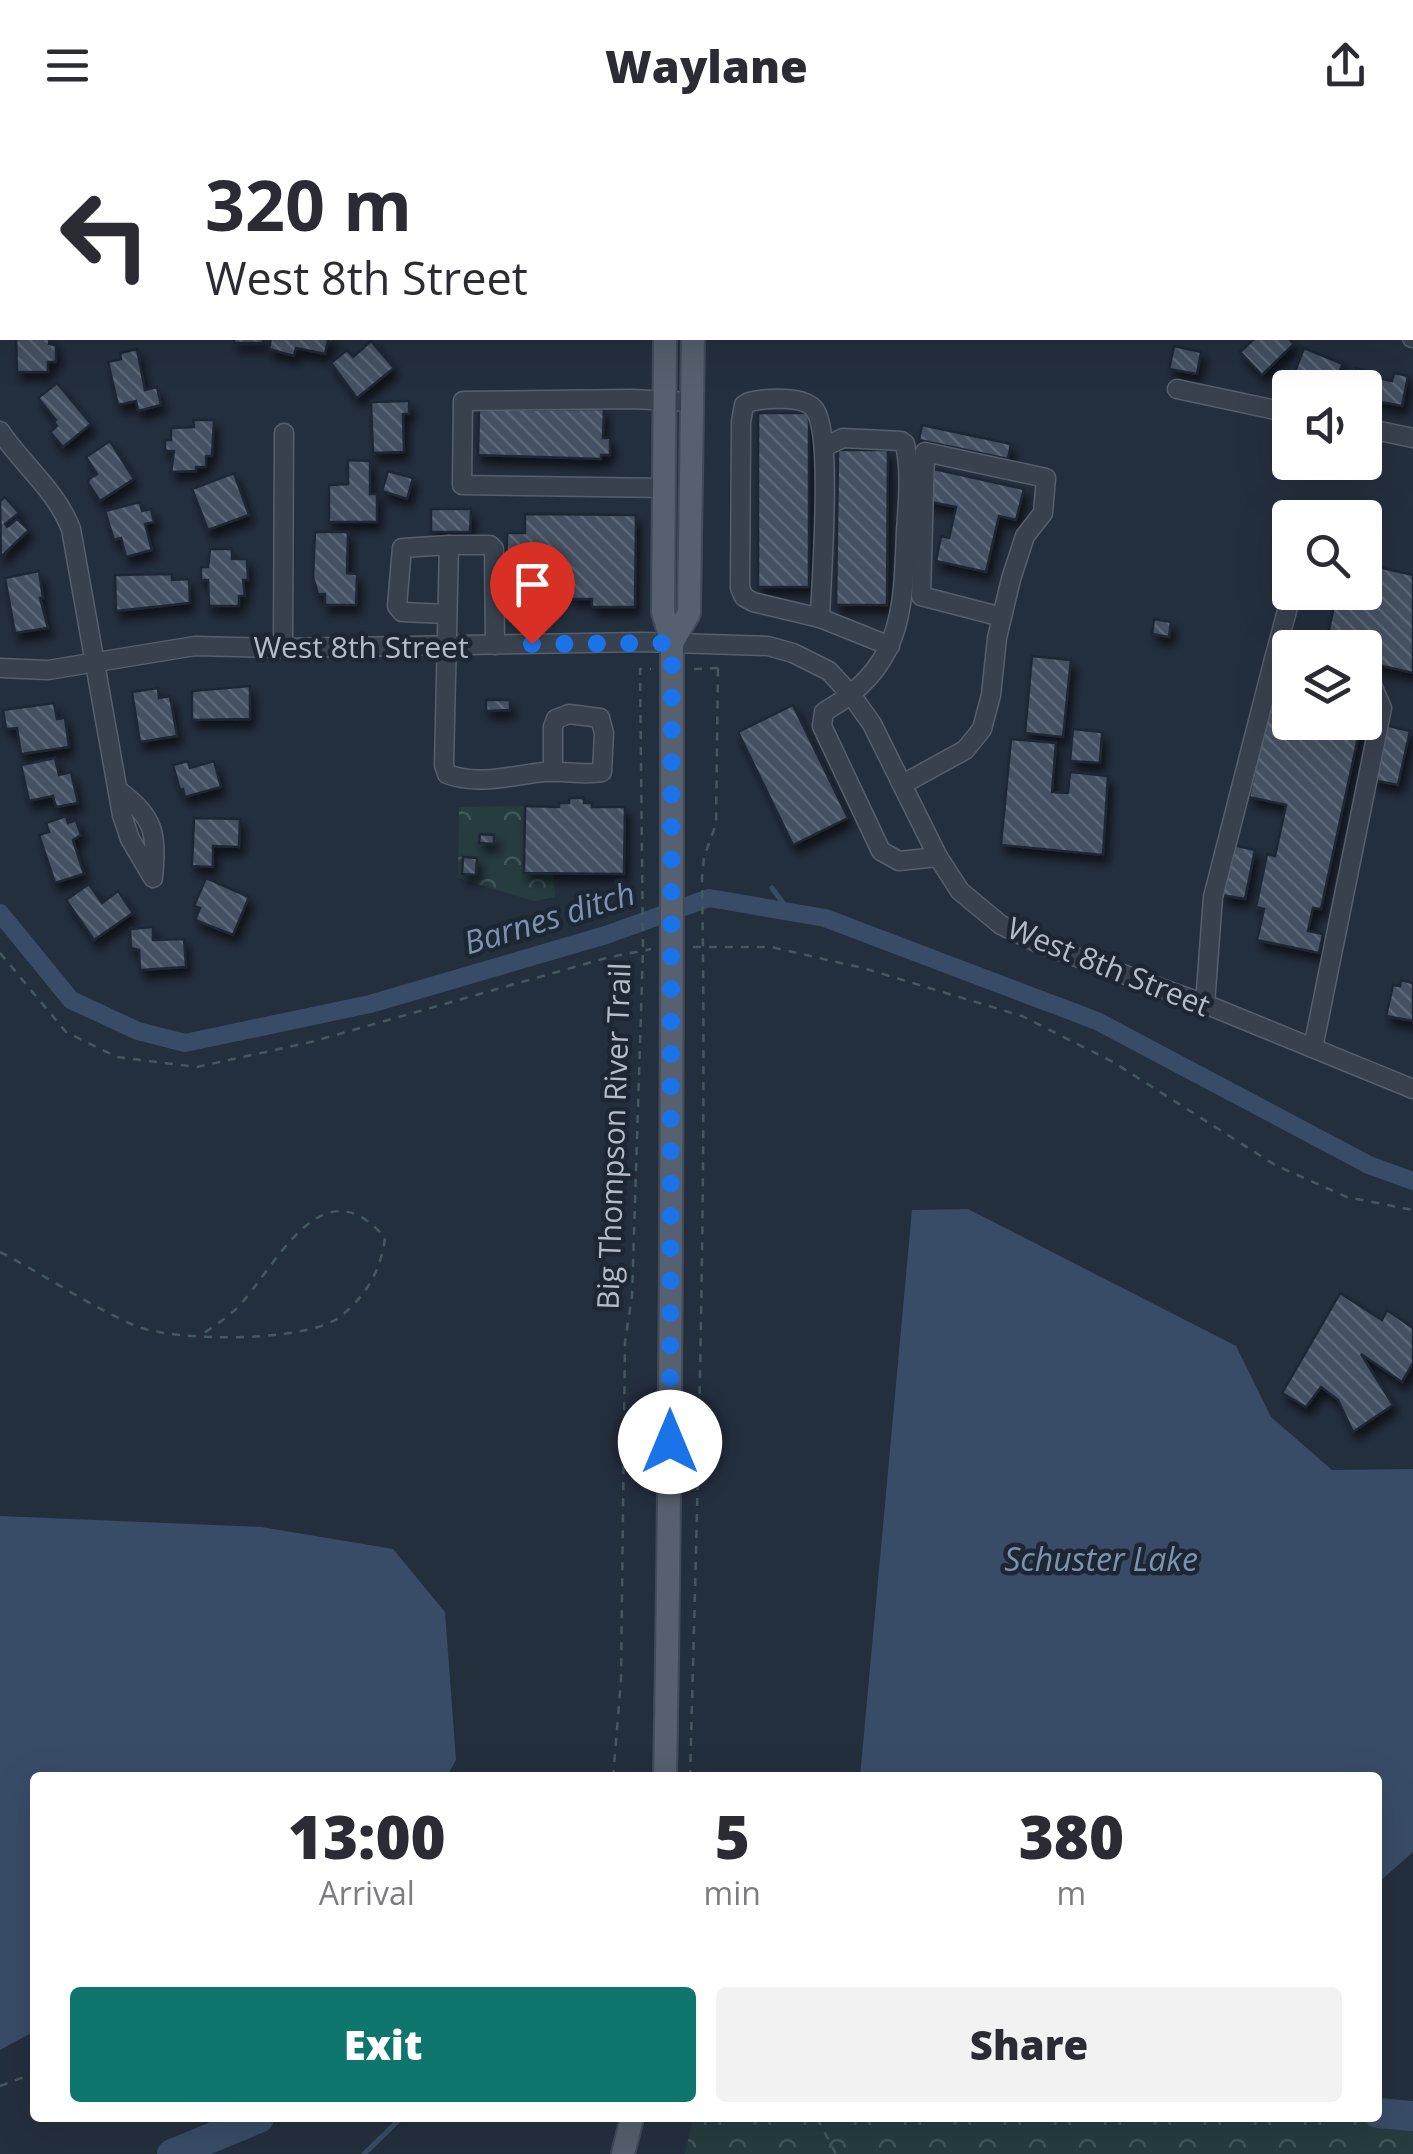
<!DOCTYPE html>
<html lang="en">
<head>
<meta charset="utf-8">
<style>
	:root { --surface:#fff; --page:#f2f2f3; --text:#2b2b33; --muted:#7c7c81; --accent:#0f766e }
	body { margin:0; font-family:"Open Sans",sans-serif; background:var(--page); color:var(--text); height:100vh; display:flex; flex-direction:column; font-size:38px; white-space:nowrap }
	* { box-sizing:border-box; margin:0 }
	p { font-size:32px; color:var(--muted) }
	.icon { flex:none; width:55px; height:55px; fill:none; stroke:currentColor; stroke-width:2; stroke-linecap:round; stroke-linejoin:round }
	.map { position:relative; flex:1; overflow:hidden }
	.side { position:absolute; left:30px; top:1642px; width:1352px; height:350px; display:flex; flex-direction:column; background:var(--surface); border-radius:10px; box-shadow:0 10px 40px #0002 }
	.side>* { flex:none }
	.hud { position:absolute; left:0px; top:0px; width:1415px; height:210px; box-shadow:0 10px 40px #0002; background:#fff; color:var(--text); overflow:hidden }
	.buttons { position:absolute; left:1272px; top:240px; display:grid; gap:20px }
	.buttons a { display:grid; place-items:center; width:110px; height:110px; border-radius:10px; background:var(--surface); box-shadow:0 10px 40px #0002; font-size:50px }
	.pin { position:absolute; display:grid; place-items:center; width:85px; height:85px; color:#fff; margin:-102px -42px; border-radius:50% 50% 50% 0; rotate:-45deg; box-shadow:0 0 10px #0007 }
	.pin .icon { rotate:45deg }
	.me { position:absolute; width:110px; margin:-55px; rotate:0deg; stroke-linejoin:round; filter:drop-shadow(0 0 8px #0008) }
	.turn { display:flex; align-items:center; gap:35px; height:210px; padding:0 40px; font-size:45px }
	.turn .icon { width:130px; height:130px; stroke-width:2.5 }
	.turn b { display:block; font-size:70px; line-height:85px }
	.eta { display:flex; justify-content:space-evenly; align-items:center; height:170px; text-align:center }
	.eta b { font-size:60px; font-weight:800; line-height:70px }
	.button { display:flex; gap:20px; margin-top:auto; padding:20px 40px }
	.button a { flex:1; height:115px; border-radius:10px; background:var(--accent); color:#fff; font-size:40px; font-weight:800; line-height:115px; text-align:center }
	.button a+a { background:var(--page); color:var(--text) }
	header { display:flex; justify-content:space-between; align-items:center; height:130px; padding:0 40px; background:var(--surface); font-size:45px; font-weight:800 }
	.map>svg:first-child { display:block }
	.park { fill:url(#park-crowns) }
	.water { fill:#394c67 }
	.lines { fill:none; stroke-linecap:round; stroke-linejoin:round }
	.stream { stroke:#394c67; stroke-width:5 }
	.canal { stroke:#394c67; stroke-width:18 }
	.river { stroke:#394c67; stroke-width:30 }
	.building { fill:url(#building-back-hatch); stroke:#1f2835; stroke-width:2.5; filter:url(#shadow) }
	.minor-casing { stroke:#565f6c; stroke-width:21 }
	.major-casing { stroke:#414a57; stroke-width:26 }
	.path { stroke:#44595c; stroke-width:2.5; stroke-dasharray:8 8; stroke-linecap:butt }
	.minor { stroke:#38414e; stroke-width:18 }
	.major { stroke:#56606e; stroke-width:22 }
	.route { stroke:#1a73e8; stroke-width:18; stroke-dasharray:0 32.4 }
	.labels { text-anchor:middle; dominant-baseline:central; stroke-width:9; stroke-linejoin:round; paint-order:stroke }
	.street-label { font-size:30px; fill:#b4bcc9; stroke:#1d2633 }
	.water-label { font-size:32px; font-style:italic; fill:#7c92b1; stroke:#1d2633 }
</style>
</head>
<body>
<header><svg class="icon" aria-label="menu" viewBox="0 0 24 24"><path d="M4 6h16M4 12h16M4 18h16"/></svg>Waylane<svg class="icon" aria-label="share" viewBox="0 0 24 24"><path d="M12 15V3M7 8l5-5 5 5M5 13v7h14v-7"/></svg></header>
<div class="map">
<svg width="1413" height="2024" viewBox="0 0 1413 2024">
	<defs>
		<pattern id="park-crowns" width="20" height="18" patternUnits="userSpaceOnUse" patternTransform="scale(2.5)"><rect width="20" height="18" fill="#263c3f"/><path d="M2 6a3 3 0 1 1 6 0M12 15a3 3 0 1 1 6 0" fill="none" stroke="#435659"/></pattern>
		<pattern id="building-back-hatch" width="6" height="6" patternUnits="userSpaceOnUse" patternTransform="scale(2.5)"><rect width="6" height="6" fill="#455162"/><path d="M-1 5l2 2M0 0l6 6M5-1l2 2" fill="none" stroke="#5d6877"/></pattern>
		<filter id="shadow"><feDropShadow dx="4.5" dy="8" stdDeviation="5" flood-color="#0009"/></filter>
	</defs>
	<rect width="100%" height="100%" fill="#242f3e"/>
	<g class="park">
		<polygon points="525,676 524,742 553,743 555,767 534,771 458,748 459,677"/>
		<polygon points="1378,1971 1413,1973 1413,2024 685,2024 693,1988 1378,1988"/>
	</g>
	<g class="water">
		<polygon points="968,1079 1236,1216 1271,1287 1332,1340 1413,1339 1413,1722 1378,1753 1378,1648 860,1647 912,1080"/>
		<polygon points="0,1386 261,1397 393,1419 445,1482 456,1630 446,1648 35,1648 35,1901 0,1920"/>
	</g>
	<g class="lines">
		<g class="stream">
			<polyline points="772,758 789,781"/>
			<polyline points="364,2024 401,1988"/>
		</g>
		<polyline class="canal" points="0,783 71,870 138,901 185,913 370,874 606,805 709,768 825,788 1097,891 1369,1035 1413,1051"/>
		<g class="river">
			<polyline points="1378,1983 1413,1986"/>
			<polyline points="172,2024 259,1988"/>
		</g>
	</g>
	<g class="building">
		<rect x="774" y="0" width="46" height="2"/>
		<polygon points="16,208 50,208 49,214 56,215 56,232 48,232 48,242 17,242"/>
		<rect x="234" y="208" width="29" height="5"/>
		<polygon points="271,208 334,208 333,212 328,211 325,224 296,218 294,226 269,219"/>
		<polygon points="1255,208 1288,208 1294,214 1262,245 1240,222"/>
		<polygon points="371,211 394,238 357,268 331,233 347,220 353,227"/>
		<polygon points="1174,216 1201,222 1197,244 1169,239"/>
		<polygon points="1304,218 1343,234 1331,257 1294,244"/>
		<polygon points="137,219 145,260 157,257 161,275 138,281 136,271 118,275 108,232 121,229 120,223"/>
		<polygon points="1356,238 1369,241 1368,246 1392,251 1394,243 1408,246 1402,276 1365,269 1365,258 1352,258"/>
		<polygon points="57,253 91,294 63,317 50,302 57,296 54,292 56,290 38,268"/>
		<polygon points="409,271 409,284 403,284 404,322 373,323 371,272"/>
		<polygon points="587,279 604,279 603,308 610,308 610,325 601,325 601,329 478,325 479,280"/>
		<rect x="758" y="283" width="51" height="174"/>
		<polygon points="193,290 214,290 212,326 206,326 206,337 196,337 196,341 171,342 174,321 165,321 165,310 171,310 171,298 194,297"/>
		<polygon points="922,295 1011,314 1008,329 919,310"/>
		<polygon points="110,311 134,349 100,371 88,353 89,349 97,344 86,327"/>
		<polygon points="838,320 888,320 887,475 836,475"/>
		<polygon points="348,330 370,331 370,364 377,364 377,392 329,392 329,355 348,354"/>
		<polygon points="934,339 1024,359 1016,390 999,386 986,442 936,431 941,406 949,408 956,377 926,371"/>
		<polygon points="388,341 413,348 407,369 382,361"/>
		<polygon points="234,343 249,385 208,400 192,359"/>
		<polygon points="5,367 19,383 5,394 7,397 17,389 29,400 1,427 0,371"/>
		<polygon points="140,372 142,381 151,379 154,392 145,394 152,420 126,427 121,408 114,410 105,381"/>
		<polygon points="431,379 471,379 470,402 431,402"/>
		<polygon points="525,384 636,385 635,477 592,477 592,469 572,469 572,462 536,462 536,445 506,445 507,403 525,403"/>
		<polygon points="315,402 348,402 347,443 357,444 356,475 325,475 325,464 318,464 313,447"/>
		<polygon points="210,419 232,419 232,429 247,429 248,450 243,450 245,466 239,466 239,476 209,476 208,450 201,450 201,437 208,437"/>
		<polygon points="1365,434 1413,445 1413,543 1365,532 1365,518 1325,518 1337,462 1365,462"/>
		<polygon points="39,441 43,468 40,468 48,498 15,503 5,448"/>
		<polygon points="172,444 172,450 189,449 190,473 116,481 115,445"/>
		<polygon points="1154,489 1171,492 1169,507 1152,504"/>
		<polygon points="1032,526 1071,530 1063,607 1025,603"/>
		<polygon points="250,556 250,589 192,590 192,561"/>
		<polygon points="158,558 159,568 170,566 177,606 140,612 132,562"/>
		<polygon points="486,570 510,570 510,580 486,581"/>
		<polygon points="54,573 57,589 65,588 69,617 21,624 17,598 6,599 3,580"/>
		<polygon points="1269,574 1290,579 1290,592 1361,594 1321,779 1313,778 1308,801 1323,804 1319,823 1257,810 1264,779 1256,777 1267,724 1275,726 1286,675 1249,667"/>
		<polygon points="793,575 848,688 793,715 738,602"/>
		<polygon points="1385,595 1410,601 1398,655 1372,650"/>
		<polygon points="1073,599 1102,602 1100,633 1070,631"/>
		<polygon points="1011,609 1056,613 1052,662 1068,663 1070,642 1108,646 1103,725 1001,715"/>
		<polygon points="55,628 59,645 71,642 78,673 56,677 53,666 29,671 21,635"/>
		<polygon points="188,631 190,638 214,631 221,657 185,667 183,659 180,660 173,635"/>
		<polygon points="569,668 584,668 584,673 592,673 592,677 625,677 624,744 524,743 525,676 559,677 559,673 569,673"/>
		<polygon points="66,686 68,693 76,690 81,705 73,710 84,744 55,753 39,705 49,702 46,693"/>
		<polygon points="194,688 240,689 239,717 213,716 213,737 192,736"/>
		<polygon points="480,704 494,705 494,714 479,713"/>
		<polygon points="1233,715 1255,720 1245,769 1222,765"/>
		<polygon points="463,727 477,728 476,745 462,744"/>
		<polygon points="206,748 249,767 233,805 195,790 200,778 194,776"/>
		<polygon points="89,754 102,773 118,761 133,783 94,810 66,770"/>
		<polygon points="153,797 153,810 184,809 186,837 140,840 139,820 131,818 130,799"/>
		<polygon points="1401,850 1413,853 1413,891 1386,886 1393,855 1400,856"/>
		<polygon points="1340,1163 1382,1190 1387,1180 1413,1198 1413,1233 1402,1252 1361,1224 1393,1275 1353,1302 1338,1270 1321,1257 1306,1277 1282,1263"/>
	</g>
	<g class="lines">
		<g class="minor-casing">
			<g id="minor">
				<polyline points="846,0 846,2"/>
				<polyline points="202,2 202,0"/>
				<polyline points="347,2 348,0"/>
				<polyline points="943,2 943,0"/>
				<polyline points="1038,2 1038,0"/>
				<polyline points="1306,2 1306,0"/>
				<polyline points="1412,208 1413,208"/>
				<polyline points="1177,259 1290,283"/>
				<polyline points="1365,298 1413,308"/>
				<path d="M0,301C22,334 56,360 71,399L122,685L130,709L153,748C157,703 155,688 118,660"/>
				<path d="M824,317L843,308L901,311L905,314C911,342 908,372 906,401C903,482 903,537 824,582L822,596L881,721L899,731L938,727"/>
				<polyline points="664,358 462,355 463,271 632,269 692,272"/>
				<polyline points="449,415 490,415 494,419 495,515"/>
				<path d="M446,484L402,482L397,476L402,418L449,415L444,635L447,644C478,656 514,645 544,642C564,640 582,646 602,642L604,603L600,588L569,584L556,589L553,597V642"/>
				<path d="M820,488L753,472L744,467L740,458L741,292L744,275L749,272C765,268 805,265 815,280C833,306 821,450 820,488L890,516"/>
				<polyline points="283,518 284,303"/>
				<polyline points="1274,529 1292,462"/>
				<polyline points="0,538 48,540 195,516 283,518 643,512 768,516 793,523 829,541 852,566 872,594 938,727 960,761 1001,795 1038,813 1205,874 1413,959"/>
				<polyline points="903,654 965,620 982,599 991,565 997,508 1011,449 1025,406 1043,383 1046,348 925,322 921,466 1002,487"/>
				<polyline points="1205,874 1213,767 1274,529 1290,533"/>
				<polyline points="1313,918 1382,578 1371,553 1365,551"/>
			</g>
		</g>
		<g class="major-casing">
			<g id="major">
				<polyline points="668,2 668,0"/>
				<polyline points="696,2 696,0"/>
				<polyline points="672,513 689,483 693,208"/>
				<path d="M665,1648C672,1269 672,891 672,513L663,482L665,208"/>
				<polyline points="623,2024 632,1988"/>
			</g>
		</g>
		<g class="path">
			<polyline points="694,539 718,538"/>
			<polyline points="693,817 771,817 863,838 1022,886 1113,932 1275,1035 1347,1067 1413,1080"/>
			<polyline points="0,823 66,902 117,927 197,937 311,912 606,828 651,819"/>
			<path d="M0,1122C45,1145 89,1176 136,1196C175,1212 308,1213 341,1186C366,1166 381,1140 385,1108C322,1032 276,1137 238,1177C227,1188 212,1197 200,1206"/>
			<polyline points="613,1648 621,1550 625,1212 632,1166 643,820 640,539 651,539"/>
			<path d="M690,1648C698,1348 707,1048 702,748L704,727L716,694L718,538L714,533"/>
			<polyline points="0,1956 35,1943"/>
			<polyline points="817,1988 836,2024"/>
		</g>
		<use href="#minor" class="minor"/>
		<use href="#major" class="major"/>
	</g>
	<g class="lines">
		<polyline class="route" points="532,514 672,513 670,1312"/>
	</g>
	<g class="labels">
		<g class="street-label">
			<text x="361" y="516">West 8th Street</text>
			<text transform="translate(1109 836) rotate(22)">West 8th Street</text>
			<text transform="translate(613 1006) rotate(-88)">Big Thompson River Trail</text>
		</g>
		<g class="water-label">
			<text transform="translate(549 787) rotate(-17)">Barnes ditch</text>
			<text x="1101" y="1428">Schuster Lake</text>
		</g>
	</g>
</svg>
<div class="buttons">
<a><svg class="icon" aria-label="sound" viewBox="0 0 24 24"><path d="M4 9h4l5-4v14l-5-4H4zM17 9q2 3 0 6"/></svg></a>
<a><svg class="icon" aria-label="search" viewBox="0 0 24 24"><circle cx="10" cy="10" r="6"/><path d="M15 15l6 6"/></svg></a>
<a><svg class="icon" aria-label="layers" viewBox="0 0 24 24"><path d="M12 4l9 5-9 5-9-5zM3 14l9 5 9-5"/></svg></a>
</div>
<div class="pin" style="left:532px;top:514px;background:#d93025"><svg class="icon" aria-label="arrive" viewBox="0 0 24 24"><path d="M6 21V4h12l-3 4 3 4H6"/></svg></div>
<svg class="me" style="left:670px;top:1312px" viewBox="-20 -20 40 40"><circle r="19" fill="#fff"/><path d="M0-13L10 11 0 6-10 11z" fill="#1a73e8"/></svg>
<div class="hud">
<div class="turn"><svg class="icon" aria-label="left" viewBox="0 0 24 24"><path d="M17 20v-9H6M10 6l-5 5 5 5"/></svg><div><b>320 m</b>West 8th Street</div></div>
</div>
<section class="side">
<div class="eta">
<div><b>13:00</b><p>Arrival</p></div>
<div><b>5</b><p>min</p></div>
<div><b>380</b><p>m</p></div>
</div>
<div class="button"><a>Exit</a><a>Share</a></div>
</section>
</div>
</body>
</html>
